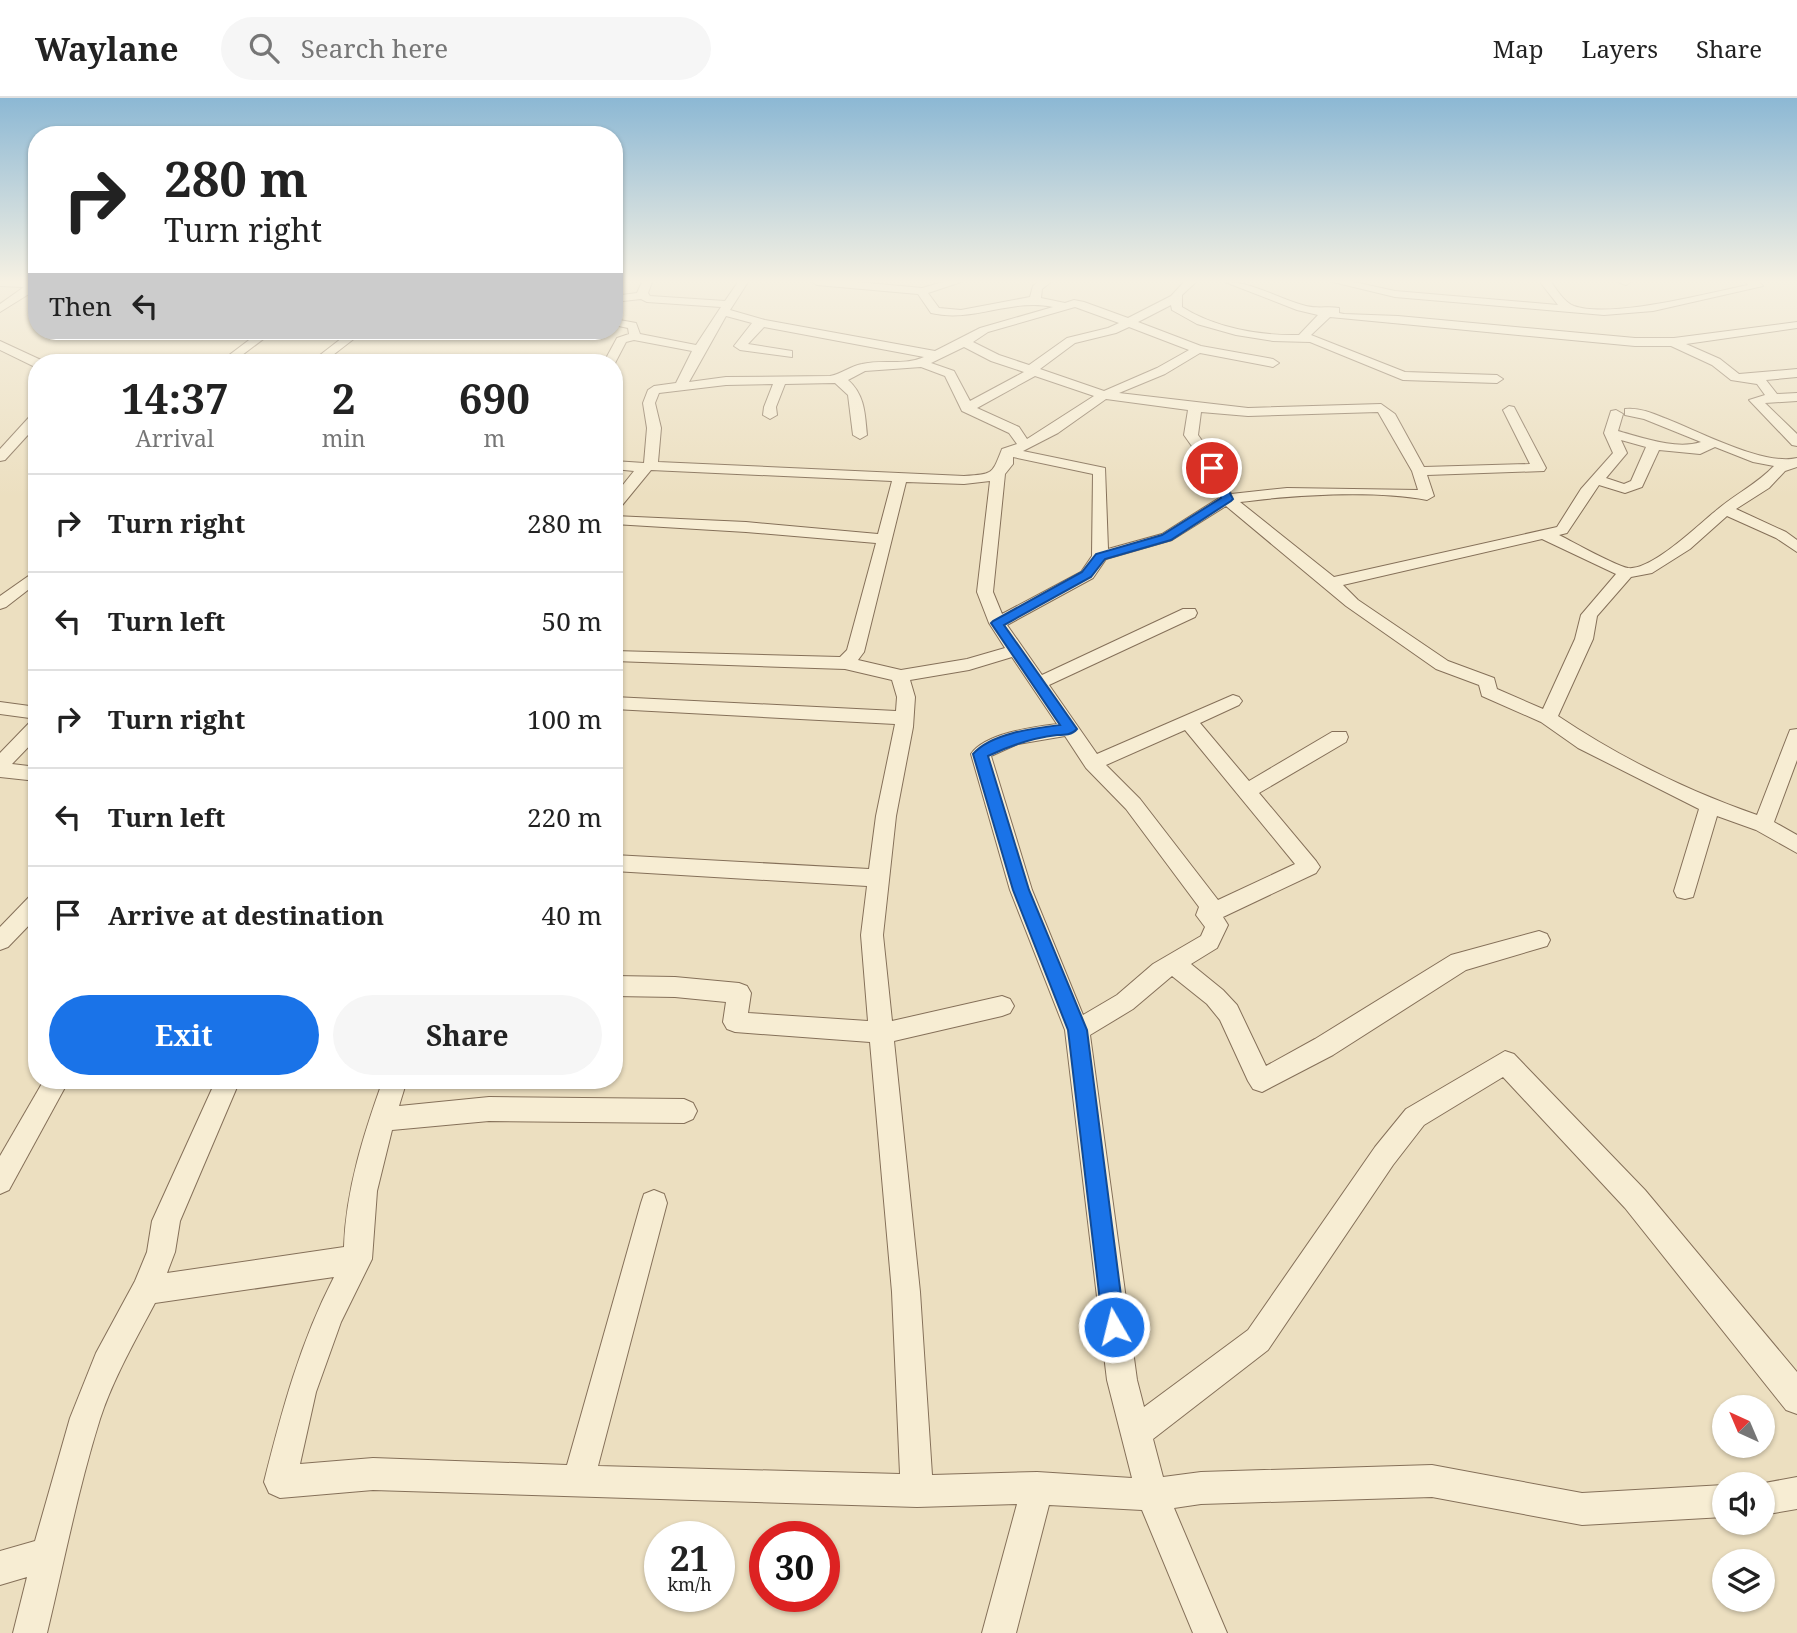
<!DOCTYPE html>
<html lang="en">
<head>
<meta charset="utf-8">
<style>
	:root { --surface:#fff; --page:#f6f6f6; --text:#222; --muted:#767676; --line:#e0e0e0; --accent:#1a73e8 }
	body { margin:0; font-family:"Noto Serif",serif; background:var(--page); color:var(--text); height:100vh; display:flex; flex-direction:column; font-size:26px; white-space:nowrap }
	* { box-sizing:border-box; margin:0 }
	p { font-size:23px; color:var(--muted) }
	.icon { flex:none; width:38px; height:38px; fill:none; stroke:currentColor; stroke-width:2; stroke-linecap:round; stroke-linejoin:round }
	.map { position:relative; flex:1; overflow:hidden }
	.details { position:absolute; left:28px; top:256px; width:595px; height:735px; display:flex; flex-direction:column; background:var(--surface); border-radius:28px; box-shadow:0 2px 5px #0004 }
	.details>* { flex:none }
	.guide { position:absolute; left:28px; top:28px; width:595px; height:214px; border-radius:28px; box-shadow:0 2px 5px #0004; background:#fff; color:var(--text); overflow:hidden }
	.needle { width:46px; rotate:316deg }
	.controls { position:absolute; left:1712px; top:1297px; display:grid; gap:14px }
	.controls a { display:grid; place-items:center; width:63px; height:63px; border-radius:50%; background:var(--surface); box-shadow:0 2px 5px #0004; font-size:35px }
	.speed { position:absolute; left:644px; top:1423px; display:flex; gap:14px; font-size:35px; font-weight:700; text-align:center }
	.speed>* { display:grid; place-content:center; width:91px; height:91px; border-radius:50%; background:var(--surface); box-shadow:0 2px 5px #0004; line-height:1 }
	.speed small { font-size:18px; font-weight:400 }
	.speed .limit { border:10px solid #d22; background:#fff; color:#111 }
	.pin { position:absolute; display:grid; place-items:center; width:60px; height:60px; color:#fff; margin:-30px; border:4px solid #fff; border-radius:50%; box-shadow:0 2px 7px #0007 }
	.me { position:absolute; width:77px; margin:-38px; rotate:352deg; stroke-linejoin:round; filter:drop-shadow(0 0 5px #0008) }
	.turn { display:flex; align-items:center; gap:24px; height:147px; padding:0 21px; font-size:32px }
	.turn .icon { width:91px; height:91px; stroke-width:2.5 }
	.turn b { display:block; font-size:49px; line-height:60px }
	.then { display:flex; align-items:center; height:66px; padding:0 21px; background:#0003; gap:14px; font-size:26px }
	.eta { display:flex; justify-content:space-evenly; align-items:center; height:119px; text-align:center }
	.eta b { font-size:42px; font-weight:700; line-height:49px }
	.cta { display:flex; gap:14px; margin-top:auto; padding:14px 21px }
	.cta a { flex:1; height:80px; border-radius:42px; background:var(--accent); color:#fff; font-size:28px; font-weight:700; line-height:80px; text-align:center }
	.cta a+a { background:var(--page); color:var(--text) }
	ul { padding:0; list-style:none }
	li { display:flex; align-items:center; gap:21px; height:98px; padding:0 21px; border-top:2px solid var(--line) }
	li div { flex:1 }
	li b { display:block; font-size:26px }
	li em { font-style:normal }
	header { display:flex; align-items:center; gap:42px; box-sizing:border-box; height:98px; padding:0 35px; background:var(--surface); border-bottom:2px solid var(--line) }
	header strong { font-size:33px }
	nav { display:flex; gap:38px; margin-inline-start:auto; font-size:24px }
	.search { width:490px; height:63px; background:var(--page); display:flex; align-items:center; gap:18px; box-sizing:border-box; padding:0 24px; border-radius:38px; color:var(--muted); font-size:26px }
	.map>svg:first-child { display:block }
	.lines { fill:none; stroke-linecap:round; stroke-linejoin:round }
	.minor-casing { stroke:#857059; stroke-width:2 }
	.minor { fill:#f7edd3; fill-rule:evenodd }
	.route { fill:#1a73e8; stroke:#114b97; stroke-width:2 }
</style>
</head>
<body>
<header>
<strong>Waylane</strong>
<div class="search"><svg class="icon" aria-label="search" viewBox="0 0 24 24"><circle cx="10" cy="10" r="6"/><path d="M15 15l6 6"/></svg>Search here</div>
<nav><a>Map</a><a>Layers</a><a>Share</a></nav>
</header>
<div class="map">
<svg width="1797" height="1535" viewBox="0 0 1797 1535">
	<rect width="100%" height="100%" fill="#ecdfc0"/>
	<g class="lines">
		<g class="minor-casing">
			<g id="minor">
				<polygon points="0,184 37,184 37,191 0,214 0,206 24,189 0,188"/>
				<path d="M642,184H652L648,195L650,198L725,203L738,184H748L730,212L765,222L935,253L980,230L1053,209C1010,200 973,225 931,215L918,196L817,187L812,184H857L922,190L943,184H961L928,195L939,210L961,212L1030,199L1033,188L1038,184H1051L1042,191L1041,200L1065,205L1074,202L1084,204L1128,220L1171,198L1184,184H1196L1182,197V209C1215,230 1260,238 1299,237L1318,217L1297,212L1225,184C1254,184 1278,201 1306,208C1319,211 1328,208 1339,210V215L1344,216L1398,218L1635,240H1674L1797,224V230L1686,246L1720,261L1739,276L1797,271V279L1766,282L1777,296L1797,295V303L1765,305L1797,336V348L1792,347L1749,302L1765,297L1757,286L1731,282L1712,267L1671,248H1635L1330,219L1311,237L1405,274L1497,277L1503,281L1497,285L1403,282L1310,244L1273,243L1236,237L1197,226L1172,212L1171,207L1138,224L1201,248L1273,261L1279,265L1273,269L1200,255L1165,276L1119,295L1248,310L1381,306L1395,316L1424,369L1530,366L1503,312L1509,308L1514,309L1546,370L1544,373L1427,377L1434,398L1427,402C1373,392 1294,397 1240,404L1334,479L1557,429L1581,391L1613,355L1604,335L1611,313L1616,312L1623,316L1618,333C1644,340 1676,352 1701,344L1644,321L1625,317V311C1639,309 1655,316 1667,321C1700,334 1764,368 1797,360V369L1785,373L1769,390L1736,411L1786,434L1797,442V454L1776,440L1727,418L1690,451L1652,475L1631,479L1597,518L1593,541L1558,618C1619,659 1688,693 1757,717L1788,637L1790,632L1797,631V662L1774,724L1797,737V755L1756,732L1717,718L1693,799L1685,801L1677,799L1674,793L1699,711L1578,650L1541,624L1482,598L1479,587L1436,571L1346,508L1226,408L1172,442L1106,461L1093,480L1007,527L1042,577L1183,511H1195L1197,515L1195,519L1049,587L1097,656L1233,597L1239,599L1242,603L1239,607L1200,625L1249,683L1332,634H1346L1348,639L1346,644L1259,695L1316,763L1320,769L1316,775L1223,819L1228,827L1217,850L1191,866L1223,892L1237,907L1266,968L1315,941L1451,857L1539,833L1547,836L1550,842L1547,848L1466,872L1333,957L1262,994L1253,991L1248,983L1220,922L1207,906L1172,878L1133,911L1090,937L1137,1282L1144,1309L1248,1232L1375,1049L1406,1011L1505,953L1514,956L1645,1092L1797,1274V1316L1786,1312L1625,1110L1503,979L1424,1027L1393,1067L1268,1252L1153,1341L1163,1379L1201,1374L1432,1367L1582,1395L1724,1387V1419L1582,1427L1432,1399L1201,1406L1174,1410L1227,1535H1193L1142,1412L1049,1407L1016,1535H982L1017,1406L917,1409L373,1392L280,1400L269,1395L264,1384C282,1312 300,1245 334,1179L155,1205C135,1243 113,1281 100,1321C78,1391 64,1464 47,1535H13L27,1479L0,1487V1453L35,1443L70,1320L96,1255L135,1183L147,1154L152,1123L216,982H240L180,1123L175,1154L167,1175L344,1149C346,1091 364,1035 383,982H407L399,1008L489,999L684,1001L693,1005L697,1013L693,1021L684,1025L489,1023L392,1032L377,1093L372,1161L341,1224L316,1294L300,1366L373,1360L567,1367L641,1105L644,1096L654,1092L664,1096L667,1105L598,1368L900,1376L892,1194L870,944L735,934L727,931L723,924L726,904L675,899L614,898V878L675,879L739,885L747,888L751,895L748,915L868,923L861,837L867,788L614,773V757L869,771L876,718L895,626L614,611V599L896,613L897,599L892,582L845,571L614,563V553L840,559L847,552L876,445L746,434L614,426V418L746,424L878,436L892,383L651,372L619,411L614,412V398L634,373L614,371V363L644,365L647,330L643,305L648,292L654,288L676,285L692,253L634,242L626,244L614,267V264H604L617,240L629,236L628,230L614,227V221L636,225L640,236L696,247L721,209L647,204L641,201L614,204V198L637,195ZM1075,209L1119,225L1108,230L1067,240L1029,267L999,257L973,244L988,234ZM726,218L752,225L734,248L740,252L792,259V253L748,246L764,229L924,259C904,268 883,261 862,266C850,268 842,276 830,278L726,279L689,284ZM1129,229L1189,252L1157,270L1104,293L1040,271L1075,245L1116,235ZM964,249L991,263L1024,274L970,303L954,273L931,265ZM921,269L945,278L962,313L1009,335L1017,346L1002,351C992,376 994,376 964,378L658,364L661,330L655,305L659,295L726,287L773,286L764,309L763,317L770,321L777,317L776,309L785,286L835,285L848,297L853,337L860,341L867,337C865,316 865,297 848,282L865,273ZM1035,278L1094,298L1027,341L1019,329L977,310ZM1106,301L1188,312L1184,337L1203,364L1219,400L1162,436L1108,451L1105,370L1023,353L1058,335ZM1378,314L1412,373L1418,392L1287,390L1231,396L1217,364L1198,337L1201,314L1248,318ZM1621,342L1646,349L1631,383L1624,386L1606,380L1627,355ZM1715,349L1753,364L1774,368C1757,386 1737,395 1718,411C1700,425 1652,473 1628,470C1616,468 1573,444 1559,437L1567,435L1599,387L1625,395L1642,389L1659,352L1700,356ZM1013,359L1093,376L1092,458L1081,474L1002,516L993,494L1005,376L1013,366ZM990,383L977,494L989,525L1005,550L967,561L901,572L858,562L864,554L906,384L964,386ZM1542,441L1616,476L1581,517L1575,541L1543,611L1497,591L1494,580L1448,563L1358,502L1343,487ZM1012,559L1057,626C1034,629 985,635 971,656L1010,792L1065,932L1107,1282L1132,1380L1037,1374L932,1377L920,1194L894,943L1002,918L1010,915L1014,908L1010,901L1002,898L892,923L883,837L896,718L913,629L915,599L910,582L969,572ZM1185,632L1295,766L1218,802L1140,701L1106,667ZM1065,638L1086,670L1126,711L1199,809L1196,817L1205,829L1201,838L1153,866L1117,897L1083,917L1032,792L991,658L1018,646Z"/>
				<path d="M1333,184H1354L1395,193L1558,207L1540,184H1551C1557,192 1564,204 1574,208C1611,221 1708,195 1748,187L1746,184H1759L1763,188L1653,213L1604,217L1395,199Z"/>
				<polygon points="1618,184 1631,184 1626,187"/>
				<polygon points="261,233 274,233 233,264 220,264"/>
				<polygon points="351,233 364,233 324,264 311,264"/>
				<polygon points="0,243 41,262 43,264 37,264 37,269 33,268 0,252"/>
				<polygon points="37,315 37,327 5,362 0,363 0,351 32,316"/>
				<polygon points="37,472 37,485 6,509 0,511 0,498"/>
				<polygon points="0,604 37,609 37,621 0,616"/>
				<polygon points="37,622 37,640 12,666 37,669 37,683 0,679 0,655 30,624"/>
				<polygon points="37,797 37,819 8,849 0,852 0,829 29,799"/>
				<polygon points="44,982 69,982 9,1092 0,1096 0,1058"/>
				<polygon points="1797,1379 1797,1411 1762,1417 1762,1386 1759,1386"/>
			</g>
		</g>
		<use href="#minor" class="minor"/>
	</g>
	<linearGradient id="sky" x2="0" y2="1"><stop stop-color="#8cb8d4"/><stop offset="0.46" stop-color="#f6f1e3"/><stop offset="1" stop-color="#f6f1e3" stop-opacity="0"/></linearGradient>
	<rect width="1797" height="399" fill="url(#sky)"/>
	<path class="route" d="M1212,367L1217,370L1233,401L1231,403L1171,442L1105,461L1091,479L1004,527L1077,631C1072,637 1065,637 1057,637C1032,640 1011,647 988,658L1029,792L1087,932L1125,1229L1122,1236L1114,1240L1107,1236L1103,1229L1068,932L1013,792L973,656C991,635 1035,630 1060,627L991,525L993,523L1082,474L1096,456L1162,437L1221,400L1206,370Z"/>
</svg>
<div class="controls">
<a><svg class="needle" viewBox="-14 -14 28 28"><path d="M0-13l5 13h-10z" fill="#e53935"/><path d="M0 13l5-13h-10z" fill="#767676"/></svg></a>
<a><svg class="icon" aria-label="sound" viewBox="0 0 24 24"><path d="M4 9h4l5-4v14l-5-4H4zM17 9q2 3 0 6"/></svg></a>
<a><svg class="icon" aria-label="layers" viewBox="0 0 24 24"><path d="M12 4l9 5-9 5-9-5zM3 14l9 5 9-5"/></svg></a>
</div>
<div class="speed"><div>21<small>km/h</small></div><div class="limit">30</div></div>
<div class="pin" style="left:1212px;top:370px;background:#d93025"><svg class="icon" aria-label="arrive" viewBox="0 0 24 24"><path d="M6 21V4h12l-3 4 3 4H6"/></svg></div>
<svg class="me" style="left:1114px;top:1229px" viewBox="-20 -20 40 40"><circle r="17" fill="#1a73e8" stroke="#fff" stroke-width="3"/><path d="M0-11L8 9 0 5-8 9z" fill="#fff"/></svg>
<div class="guide">
<div class="turn"><svg class="icon" aria-label="right" viewBox="0 0 24 24"><path d="M7 20v-9h11M14 6l5 5-5 5"/></svg><div><b>280 m</b>Turn right</div></div>
<div class="then">Then<svg class="icon" aria-label="left" viewBox="0 0 24 24"><path d="M17 20v-9H6M10 6l-5 5 5 5"/></svg></div>
</div>
<section class="details">
<div class="eta">
<div><b>14:37</b><p>Arrival</p></div>
<div><b>2</b><p>min</p></div>
<div><b>690</b><p>m</p></div>
</div>
<ul>
<li><svg class="icon" aria-label="right" viewBox="0 0 24 24"><path d="M7 20v-9h11M14 6l5 5-5 5"/></svg><div><b>Turn right</b></div><em>280 m</em></li>
<li><svg class="icon" aria-label="left" viewBox="0 0 24 24"><path d="M17 20v-9H6M10 6l-5 5 5 5"/></svg><div><b>Turn left</b></div><em>50 m</em></li>
<li><svg class="icon" aria-label="right" viewBox="0 0 24 24"><path d="M7 20v-9h11M14 6l5 5-5 5"/></svg><div><b>Turn right</b></div><em>100 m</em></li>
<li><svg class="icon" aria-label="left" viewBox="0 0 24 24"><path d="M17 20v-9H6M10 6l-5 5 5 5"/></svg><div><b>Turn left</b></div><em>220 m</em></li>
<li><svg class="icon" aria-label="arrive" viewBox="0 0 24 24"><path d="M6 21V4h12l-3 4 3 4H6"/></svg><div><b>Arrive at destination</b></div><em>40 m</em></li>
</ul>
<div class="cta"><a>Exit</a><a>Share</a></div>
</section>
</div>
</body>
</html>
